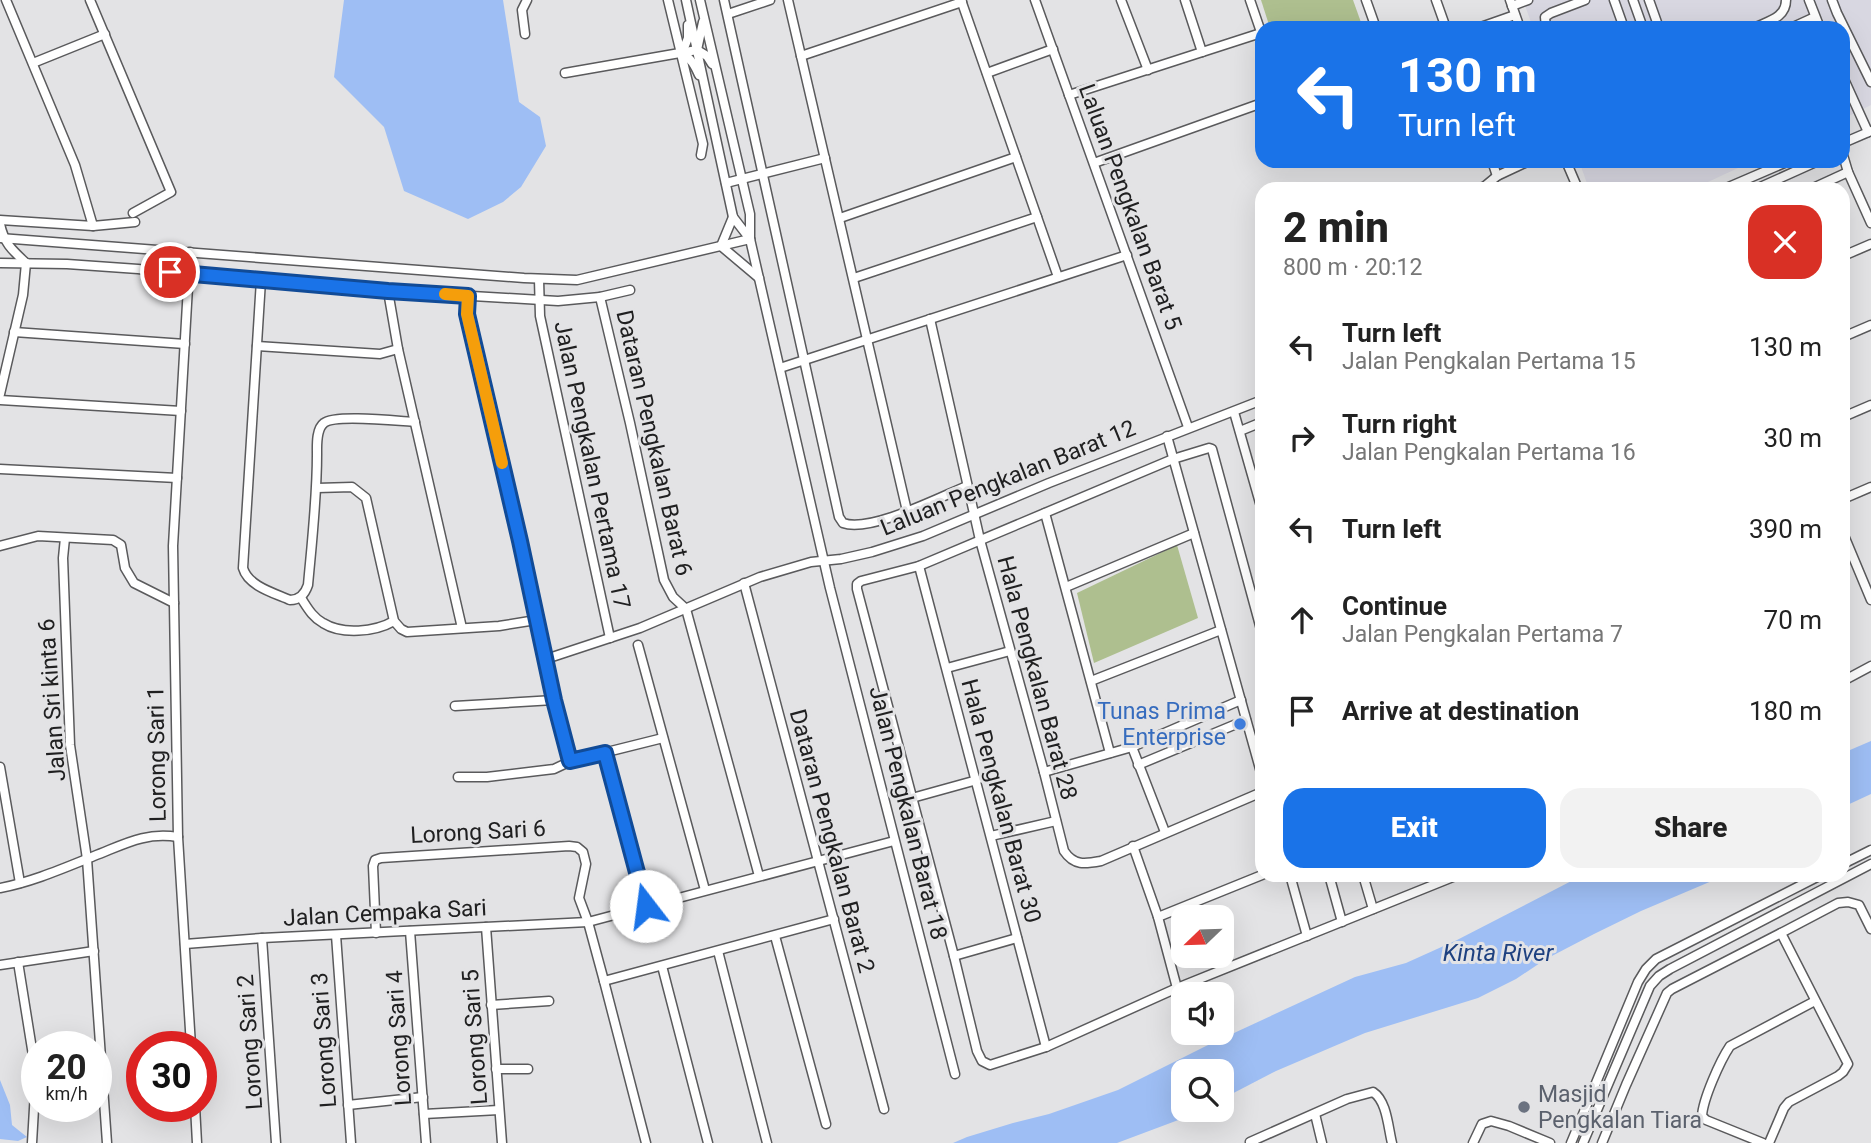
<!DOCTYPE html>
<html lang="en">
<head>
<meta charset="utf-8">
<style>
	:root { --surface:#fff; --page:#f2f2f2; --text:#222; --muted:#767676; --accent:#1a73e8 }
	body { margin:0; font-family:Roboto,sans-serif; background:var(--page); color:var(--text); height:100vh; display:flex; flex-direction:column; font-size:26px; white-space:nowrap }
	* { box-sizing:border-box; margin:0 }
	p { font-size:23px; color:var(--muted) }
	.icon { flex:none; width:38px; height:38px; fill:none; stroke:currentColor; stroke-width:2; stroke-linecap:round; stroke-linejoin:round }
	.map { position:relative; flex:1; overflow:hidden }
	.panel { position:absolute; left:1255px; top:182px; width:595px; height:700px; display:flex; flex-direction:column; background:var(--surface); border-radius:21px; box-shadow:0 7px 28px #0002 }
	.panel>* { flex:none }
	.top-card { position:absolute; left:1255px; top:21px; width:595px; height:147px; border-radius:21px; box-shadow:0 7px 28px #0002; background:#1a73e8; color:#fff; overflow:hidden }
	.needle { width:46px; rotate:247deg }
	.tools { position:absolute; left:1171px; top:905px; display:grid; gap:14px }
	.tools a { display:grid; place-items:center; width:63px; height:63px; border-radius:14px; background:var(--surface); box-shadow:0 7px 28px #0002; font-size:35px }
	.speed { position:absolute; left:21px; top:1031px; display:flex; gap:14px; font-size:35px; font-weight:700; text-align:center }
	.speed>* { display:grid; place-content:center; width:91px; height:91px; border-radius:50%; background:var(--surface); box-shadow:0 7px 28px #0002; line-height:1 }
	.speed small { font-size:18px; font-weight:400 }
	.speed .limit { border:10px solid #d22; background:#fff; color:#111 }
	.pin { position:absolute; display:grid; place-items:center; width:60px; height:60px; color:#fff; margin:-30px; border:4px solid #fff; border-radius:50%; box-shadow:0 2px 7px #0007 }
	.me { position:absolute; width:77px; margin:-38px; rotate:345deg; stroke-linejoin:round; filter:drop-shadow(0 0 5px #0008) }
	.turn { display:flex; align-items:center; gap:24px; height:147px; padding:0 28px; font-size:32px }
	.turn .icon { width:91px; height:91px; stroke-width:2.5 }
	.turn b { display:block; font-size:49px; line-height:60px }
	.round { display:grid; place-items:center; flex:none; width:74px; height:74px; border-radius:21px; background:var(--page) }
	.headline { display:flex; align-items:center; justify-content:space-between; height:119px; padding:0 28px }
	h1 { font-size:42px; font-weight:800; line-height:52px }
	.action { display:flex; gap:14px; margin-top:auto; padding:14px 28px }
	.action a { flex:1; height:80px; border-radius:21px; background:var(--accent); color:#fff; font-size:28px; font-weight:800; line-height:80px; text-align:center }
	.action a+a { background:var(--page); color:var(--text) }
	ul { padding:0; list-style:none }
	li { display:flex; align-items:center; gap:21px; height:91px; padding:0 28px }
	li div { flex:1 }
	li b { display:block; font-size:26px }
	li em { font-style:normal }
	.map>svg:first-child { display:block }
	.built { fill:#d8d7e1 }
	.green { fill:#aebf8f }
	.water { fill:#9ebef4 }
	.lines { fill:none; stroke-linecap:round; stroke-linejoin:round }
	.minor-casing { stroke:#5a5a5c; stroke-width:11 }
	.minor { stroke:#fff; stroke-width:8 }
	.route-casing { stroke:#114b97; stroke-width:18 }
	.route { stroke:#1a73e8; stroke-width:12 }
	.slow { stroke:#f59e0b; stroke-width:12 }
	.shop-dot { fill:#3f7fe0; stroke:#e3e3e5; stroke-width:2.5 }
	.worship-dot { fill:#6b7280; stroke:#e3e3e5; stroke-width:2.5 }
	.labels { text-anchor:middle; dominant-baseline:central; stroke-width:6; stroke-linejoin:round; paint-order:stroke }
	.street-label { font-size:23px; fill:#202021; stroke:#e3e3e5 }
	.shop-label { font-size:23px; fill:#366cbe; stroke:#e3e3e5; text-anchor:end }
	.worship-label { font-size:23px; fill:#5b616d; stroke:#e3e3e5; text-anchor:start }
	.water-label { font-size:24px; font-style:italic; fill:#1e4180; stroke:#e3e3e5 }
</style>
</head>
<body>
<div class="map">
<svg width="1871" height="1143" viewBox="0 0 1871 1143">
	<rect width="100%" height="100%" fill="#e3e3e5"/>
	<g class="built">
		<polygon points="1523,0 1871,0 1871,105 1843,119 1843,28 1533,28"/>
		<polygon points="1579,161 1753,161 1693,189 1589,189"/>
	</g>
	<g class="green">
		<polygon points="1261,0 1353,0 1363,28 1270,28"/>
		<polygon points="1177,545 1198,618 1094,663 1077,593"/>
	</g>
	<g class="water">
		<polygon points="344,0 503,0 519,102 540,117 546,146 521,187 503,202 468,219 404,191 384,127 334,77"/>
		<polygon points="1871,741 1871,794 1843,807 1843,753"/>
		<polygon points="1583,875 1726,875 1641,911 1594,934 1546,959 1516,979 1478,998 1365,1033 1276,1071 1222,1099 1222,1071 1183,1071 1183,1110 1205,1110 1117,1143 953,1143 967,1137 1013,1123 1049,1114 1118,1090 1206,1046 1355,977 1406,963 1457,940"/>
		<polygon points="0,1080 10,1105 12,1125 27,1137 18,1141 0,1139"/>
	</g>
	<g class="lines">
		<g class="minor-casing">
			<g id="minor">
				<polyline points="6,0 75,165 93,226"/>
				<polyline points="90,0 171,192 133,213"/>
				<polyline points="668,0 703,144 701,155"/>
				<polyline points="686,0 733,217 750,239"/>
				<polyline points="700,0 750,214 750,239 830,588 955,1074"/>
				<path d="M724,0L839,517L843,523C870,533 940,497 967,486"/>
				<polyline points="788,0 907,511"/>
				<polyline points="961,0 1058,277"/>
				<polyline points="1035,0 1188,427"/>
				<polyline points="1121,0 1148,70"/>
				<polyline points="1185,0 1202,52"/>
				<polyline points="1250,0 1262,35"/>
				<polyline points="1366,0 1376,28"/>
				<polyline points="1436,0 1446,28"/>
				<polyline points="1510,0 1520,28"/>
				<polyline points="1614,0 1624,28"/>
				<polyline points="1633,0 1643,28"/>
				<polyline points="1649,0 1659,28"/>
				<polyline points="1809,0 1820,28"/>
				<polyline points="1832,0 1837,13 1871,82"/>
				<polyline points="1512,6 1528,0"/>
				<polyline points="728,14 770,0"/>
				<polyline points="1478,28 1515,15"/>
				<polyline points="1546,28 1545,17 1551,13 1585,0"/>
				<path d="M1754,28C1768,21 1786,18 1786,0"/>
				<polyline points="1791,28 1815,17"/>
				<polyline points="525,34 522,10 527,0"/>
				<polyline points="697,50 703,22"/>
				<polyline points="682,53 688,38 688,25"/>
				<path d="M682,53C691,58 695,66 699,75"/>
				<polyline points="801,56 962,2"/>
				<polyline points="33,63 105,34"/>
				<polyline points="565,73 697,50 707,56 712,64"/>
				<polyline points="987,73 1053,49"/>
				<polyline points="1843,77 1868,132"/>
				<polyline points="1069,95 1261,33"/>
				<polyline points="1843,143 1871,131"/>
				<polyline points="1843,155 1848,172 1871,223"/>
				<polyline points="1492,161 1497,176"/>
				<polyline points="1566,161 1578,189"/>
				<polyline points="1094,163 1262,103"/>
				<polyline points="726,183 825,158"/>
				<polyline points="1478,189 1485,186 1497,176 1529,161"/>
				<polyline points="1724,189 1789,161"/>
				<polyline points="1756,189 1818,161"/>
				<polyline points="1811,189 1848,172"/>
				<polyline points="840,218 1016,157"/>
				<polyline points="0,220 93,226 135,222"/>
				<path d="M0,224C4,243 12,250 26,263"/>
				<polyline points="0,238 524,278 577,280 750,239"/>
				<polyline points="721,246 759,278"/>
				<polyline points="721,246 733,217"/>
				<polyline points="190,252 173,546 178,837 191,1046"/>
				<polyline points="1843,256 1871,244"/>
				<polyline points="0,263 67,264 138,269 190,275 388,291 558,301 600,297 630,290"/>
				<polyline points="854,278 1037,217"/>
				<polyline points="539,279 540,316 610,638"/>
				<path d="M261,280L243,568C248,586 274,593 290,600C300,600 305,594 308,585C312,541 317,498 317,454C317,445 316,429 324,423C335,414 398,421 415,422"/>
				<polyline points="388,291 398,349 462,628"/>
				<polyline points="468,296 467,314 512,507 554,700 571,761"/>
				<polyline points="600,297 630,423 664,580 673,597 686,609 759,876"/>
				<path d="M930,319L980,540L1044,772L1064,851C1074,866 1085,864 1101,861L1262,792"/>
				<polyline points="14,332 185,344"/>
				<polyline points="1843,337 1871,325"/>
				<polyline points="257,346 380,354 398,349"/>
				<polyline points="780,368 1127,255"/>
				<polyline points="0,394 23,295 26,263"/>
				<polyline points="0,400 181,411"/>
				<polyline points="1234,412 1262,510"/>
				<polyline points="1843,417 1871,405"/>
				<polyline points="1240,431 1262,422"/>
				<polyline points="1167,436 1262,776"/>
				<polyline points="0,469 177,478"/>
				<polyline points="317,488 352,487 366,498 394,621 401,629 407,632 499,626 536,620"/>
				<polyline points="1843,499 1871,487"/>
				<polyline points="1045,513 1110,753"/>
				<polyline points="1843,533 1871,600"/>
				<polyline points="65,538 63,558 70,745 87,859 107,1143"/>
				<polyline points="0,546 38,536 113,540 121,545 125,568 134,583 174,603"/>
				<polyline points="919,566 1046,1047"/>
				<polyline points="744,583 884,1109"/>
				<polyline points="1066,587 1194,533"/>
				<path d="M301,598C307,607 312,617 323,623C342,635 375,632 394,621"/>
				<polyline points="1262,633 1212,449 1209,448 1173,459 919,566 861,581 857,584 857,589 954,956 977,1051 982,1061 990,1065 1046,1047 1177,988 1458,875"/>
				<polyline points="638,645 705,890"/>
				<polyline points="546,659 640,628 760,577 811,562 841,559 872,552 923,536 1049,483 1262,400"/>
				<polyline points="947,668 1010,651"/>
				<polyline points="1091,681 1221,630"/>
				<polyline points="1843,681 1871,666"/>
				<polyline points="455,706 554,700"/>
				<polyline points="1132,747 1165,832"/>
				<polyline points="605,753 646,906"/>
				<polyline points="1138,765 1246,720"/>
				<polyline points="0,767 20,883"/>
				<polyline points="1044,772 1132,747 1241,700"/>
				<polyline points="458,777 487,777 554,769 571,761 663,738"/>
				<polyline points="912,798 977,780"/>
				<polyline points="991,836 1056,821"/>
				<polyline points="1133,846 1158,917 1177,988"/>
				<polyline points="1843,864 1871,850"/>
				<polyline points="1290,875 1307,936"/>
				<polyline points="1329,875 1342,922"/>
				<polyline points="1363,875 1373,909"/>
				<path d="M0,888C32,882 64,868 94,856C125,844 144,832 178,837"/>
				<polyline points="1158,917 1262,875"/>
				<polyline points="486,927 502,1143"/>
				<polyline points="410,931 426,1143"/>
				<polyline points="376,933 373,866 375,860 381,858 569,846 577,847 583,852 586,864 579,898 588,922 604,981 646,1143"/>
				<polyline points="1781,933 1838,903 1848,902 1859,905 1871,929"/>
				<polyline points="336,935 351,1143"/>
				<polyline points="775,936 826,1124"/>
				<polyline points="262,938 276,1143"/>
				<polyline points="185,944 262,938 588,922 894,841"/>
				<polyline points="718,951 767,1143"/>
				<polyline points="954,956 1017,938"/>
				<polyline points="18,962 36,1074 32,1143"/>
				<polyline points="0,965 94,951"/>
				<polyline points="662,966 708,1143"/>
				<polyline points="604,981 834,919"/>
				<polyline points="491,1005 549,1001"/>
				<polyline points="496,1069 528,1069"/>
				<polyline points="348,1105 423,1097"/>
				<polyline points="195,1106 197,1143"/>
				<polyline points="424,1114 499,1110"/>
				<polyline points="1315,1114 1322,1143"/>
				<path d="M1250,1142L1347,1099L1373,1092C1387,1101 1388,1127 1392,1143"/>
				<polyline points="1473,1143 1482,1124 1491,1121 1509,1126 1550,1143"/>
				<polyline points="1571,1143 1638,982 1646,969 1656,959 1821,875"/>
				<polyline points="1583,1143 1650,986 1659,976 1670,969 1871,864"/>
				<polyline points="1602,1143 1626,1085 1667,993 1672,989 1781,933 1848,1064 1843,1072 1838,1076 1789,1102 1784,1108 1769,1143"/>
				<path d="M1763,1143L1706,1120L1702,1116C1703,1099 1720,1061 1730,1046L1815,1001"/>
			</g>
		</g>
		<use href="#minor" class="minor"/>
	</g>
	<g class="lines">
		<g class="route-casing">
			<polyline id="route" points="170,272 388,291 468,296 467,314 520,541 554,700 570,761 605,753 646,906"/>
		</g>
		<use href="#route" class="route"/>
		<polyline class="slow" points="445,294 468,296 467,314 502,463"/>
	</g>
	<circle class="shop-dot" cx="1240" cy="724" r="7"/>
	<circle class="worship-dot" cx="1524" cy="1107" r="7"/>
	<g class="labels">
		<g class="street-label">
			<text transform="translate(1130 207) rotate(70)">Laluan Pengkalan Barat 5</text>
			<text transform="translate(654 443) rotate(77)">Dataran Pengkalan Barat 6</text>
			<text transform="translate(592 465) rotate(78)">Jalan Pengkalan Pertama 17</text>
			<text transform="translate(1008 478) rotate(-22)">Laluan Pengkalan Barat 12</text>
			<text transform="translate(1037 678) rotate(75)">Hala Pengkalan Barat 28</text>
			<text transform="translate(52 700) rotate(-94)">Jalan Sri kinta 6</text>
			<text transform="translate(157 754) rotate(-91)">Lorong Sari 1</text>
			<text transform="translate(1001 801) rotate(75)">Hala Pengkalan Barat 30</text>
			<text transform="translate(908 813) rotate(76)">Jalan Pengkalan Barat 18</text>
			<text transform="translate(478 832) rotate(-3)">Lorong Sari 6</text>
			<text transform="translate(832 841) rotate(75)">Dataran Pengkalan Barat 2</text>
			<text transform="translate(385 913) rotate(-3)">Jalan Cempaka Sari</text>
			<text transform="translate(475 1037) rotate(-94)">Lorong Sari 5</text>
			<text transform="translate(399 1038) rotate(-94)">Lorong Sari 4</text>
			<text transform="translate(324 1040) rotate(-94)">Lorong Sari 3</text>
			<text transform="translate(250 1042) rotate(-94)">Lorong Sari 2</text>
		</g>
		<g class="shop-label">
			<text x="1226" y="711">Tunas Prima<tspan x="1226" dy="26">Enterprise</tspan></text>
		</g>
		<g class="worship-label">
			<text x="1538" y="1094">Masjid<tspan x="1538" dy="26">Pengkalan Tiara</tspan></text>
		</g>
		<g class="water-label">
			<text x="1498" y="953">Kinta River</text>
		</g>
	</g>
</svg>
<div class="tools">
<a><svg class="needle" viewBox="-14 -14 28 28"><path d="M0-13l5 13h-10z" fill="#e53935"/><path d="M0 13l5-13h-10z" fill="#767676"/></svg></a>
<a><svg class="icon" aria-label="sound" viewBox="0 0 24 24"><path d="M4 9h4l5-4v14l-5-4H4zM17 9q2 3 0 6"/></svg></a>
<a><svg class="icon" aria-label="search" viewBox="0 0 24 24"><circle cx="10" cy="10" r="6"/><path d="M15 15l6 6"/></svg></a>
</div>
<div class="speed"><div>20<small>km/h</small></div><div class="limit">30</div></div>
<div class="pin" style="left:170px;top:272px;background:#d93025"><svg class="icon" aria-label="arrive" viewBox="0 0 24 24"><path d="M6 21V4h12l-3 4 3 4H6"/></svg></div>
<svg class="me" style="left:646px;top:906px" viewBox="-20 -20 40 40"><circle r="19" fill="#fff"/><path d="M0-13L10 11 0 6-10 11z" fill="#1a73e8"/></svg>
<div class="top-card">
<div class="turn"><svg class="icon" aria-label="left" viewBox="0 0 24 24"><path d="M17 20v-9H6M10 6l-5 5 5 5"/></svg><div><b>130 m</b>Turn left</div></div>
</div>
<section class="panel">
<div class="headline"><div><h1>2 min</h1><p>800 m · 20:12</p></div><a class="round" style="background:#d93025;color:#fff"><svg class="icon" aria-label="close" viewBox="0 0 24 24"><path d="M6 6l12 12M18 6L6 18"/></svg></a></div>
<ul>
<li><svg class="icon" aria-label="left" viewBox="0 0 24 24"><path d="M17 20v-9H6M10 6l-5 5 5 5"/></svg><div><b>Turn left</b><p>Jalan Pengkalan Pertama 15</p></div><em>130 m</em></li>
<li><svg class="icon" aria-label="right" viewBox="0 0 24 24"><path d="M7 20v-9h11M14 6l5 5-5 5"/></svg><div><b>Turn right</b><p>Jalan Pengkalan Pertama 16</p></div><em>30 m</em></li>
<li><svg class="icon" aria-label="left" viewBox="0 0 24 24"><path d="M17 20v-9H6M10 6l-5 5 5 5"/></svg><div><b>Turn left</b></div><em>390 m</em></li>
<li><svg class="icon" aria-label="ahead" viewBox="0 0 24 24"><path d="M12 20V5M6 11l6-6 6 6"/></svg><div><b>Continue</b><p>Jalan Pengkalan Pertama 7</p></div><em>70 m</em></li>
<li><svg class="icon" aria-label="arrive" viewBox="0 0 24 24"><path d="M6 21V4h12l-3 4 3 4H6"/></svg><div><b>Arrive at destination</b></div><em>180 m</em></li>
</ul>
<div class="action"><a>Exit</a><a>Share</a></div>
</section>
</div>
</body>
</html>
